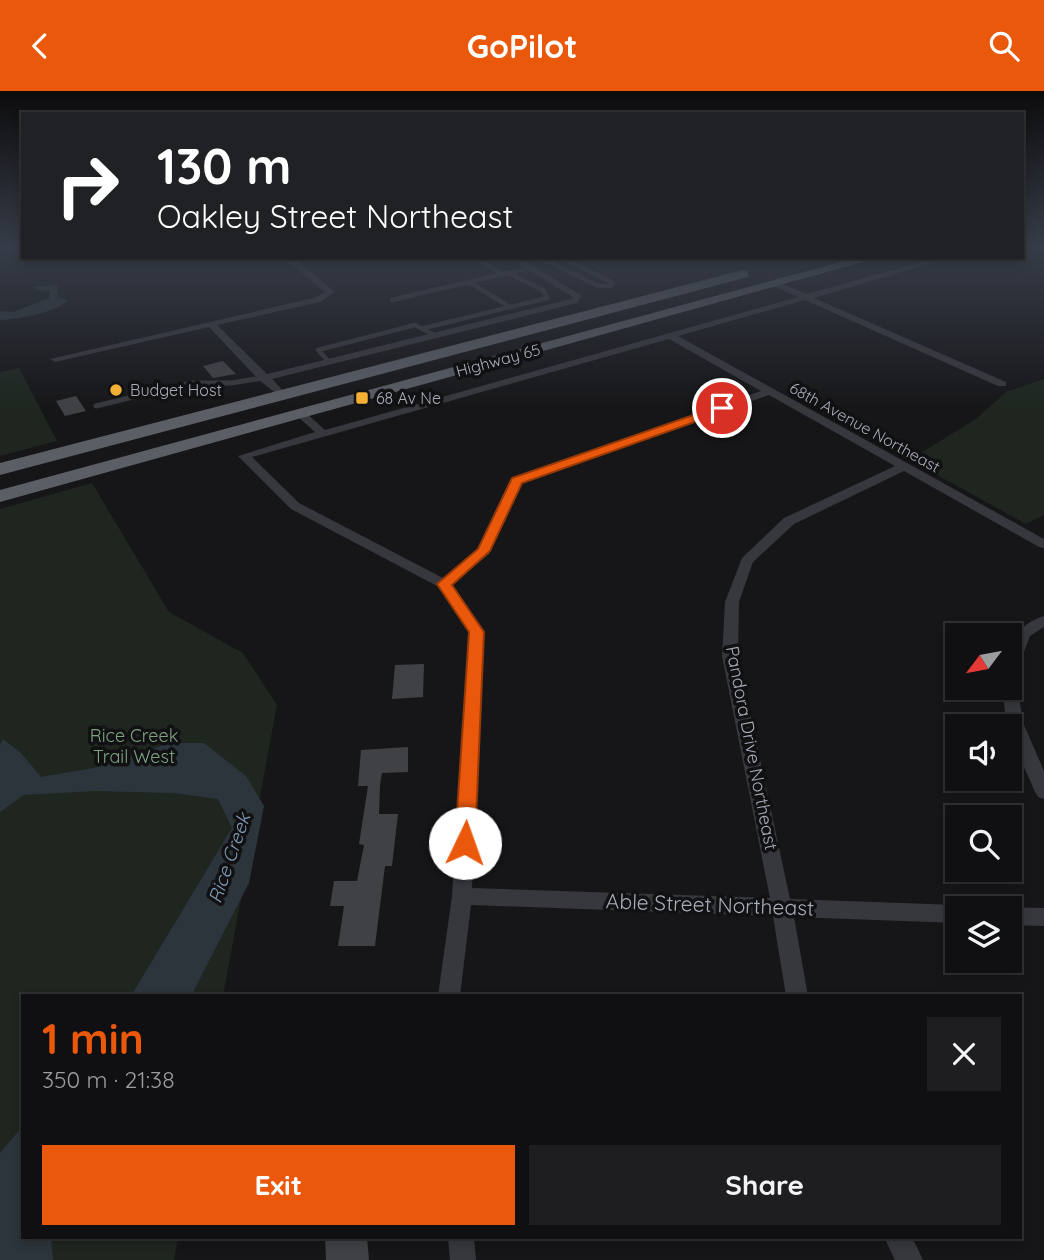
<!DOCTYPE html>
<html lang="en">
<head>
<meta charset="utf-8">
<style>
	:root { --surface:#101012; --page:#1e1e20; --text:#f1f3f6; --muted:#9c9d9f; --line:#303032; --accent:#ea580c }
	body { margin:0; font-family:Quicksand,sans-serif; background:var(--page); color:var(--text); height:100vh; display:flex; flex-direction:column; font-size:26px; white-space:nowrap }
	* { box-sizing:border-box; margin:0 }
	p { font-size:23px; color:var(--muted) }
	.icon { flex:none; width:38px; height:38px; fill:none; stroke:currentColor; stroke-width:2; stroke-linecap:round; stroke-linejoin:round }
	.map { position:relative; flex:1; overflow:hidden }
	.side { position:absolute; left:21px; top:903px; width:1001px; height:245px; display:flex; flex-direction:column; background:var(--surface); border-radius:0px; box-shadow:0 4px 10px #0003,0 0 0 2px var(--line) }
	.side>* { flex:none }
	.hud { position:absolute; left:21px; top:21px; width:1003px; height:147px; border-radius:0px; box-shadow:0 4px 10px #0003,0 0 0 2px var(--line); background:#202124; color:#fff; overflow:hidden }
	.needle { width:46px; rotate:238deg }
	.buttons { position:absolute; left:945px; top:532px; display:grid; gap:14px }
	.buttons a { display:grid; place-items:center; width:77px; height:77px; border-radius:0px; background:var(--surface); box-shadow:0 4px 10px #0003,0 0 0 2px var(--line); font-size:35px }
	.pin { position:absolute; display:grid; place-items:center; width:60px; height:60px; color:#fff; margin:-30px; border:4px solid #fff; border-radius:50%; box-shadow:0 2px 7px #0007 }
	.me { position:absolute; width:77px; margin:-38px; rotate:3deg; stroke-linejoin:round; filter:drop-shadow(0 0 5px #0008) }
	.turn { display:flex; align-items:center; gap:24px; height:147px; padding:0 21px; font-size:32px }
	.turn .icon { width:91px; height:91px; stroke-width:2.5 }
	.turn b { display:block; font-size:49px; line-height:60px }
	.round { display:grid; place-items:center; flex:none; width:74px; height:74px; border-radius:0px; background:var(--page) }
	.summary { display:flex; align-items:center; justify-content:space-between; height:119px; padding:0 21px }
	h1 { font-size:42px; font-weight:700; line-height:52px; color:var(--accent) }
	.action { display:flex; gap:14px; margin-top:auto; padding:14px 21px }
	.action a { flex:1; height:80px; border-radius:0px; background:var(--accent); color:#fff; font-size:28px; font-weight:700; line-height:80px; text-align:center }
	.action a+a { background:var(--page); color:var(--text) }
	header { display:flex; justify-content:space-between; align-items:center; height:91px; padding:0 21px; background:var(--accent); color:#fff; font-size:32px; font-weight:700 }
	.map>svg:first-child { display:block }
	.green { fill:#1e261f }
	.water { fill:#2c353c }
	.building { fill:#404145 }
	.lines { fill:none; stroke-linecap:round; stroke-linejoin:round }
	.service-far1 { stroke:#37383d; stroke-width:4.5 }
	.service { stroke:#37383d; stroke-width:5 }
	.minor { fill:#37383d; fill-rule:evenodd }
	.trunk { fill:#5b5e65; fill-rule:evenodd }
	.route { fill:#ea580c; stroke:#983908; stroke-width:2 }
	.poi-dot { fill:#f2b134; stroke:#111113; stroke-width:2.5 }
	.labels { text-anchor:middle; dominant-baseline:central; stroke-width:7; stroke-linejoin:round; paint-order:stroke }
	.far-street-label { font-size:16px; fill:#a8adb8; stroke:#111113 }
	.far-poi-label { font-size:16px; fill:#a8adb8; stroke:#111113; text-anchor:start }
	.park-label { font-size:18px; fill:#7fa381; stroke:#111113 }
	.street-label { font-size:18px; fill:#a8adb8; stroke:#111113 }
	.water-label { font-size:19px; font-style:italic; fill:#7f9bb3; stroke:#111113 }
	.near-street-label { font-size:21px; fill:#a8adb8; stroke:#111113 }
</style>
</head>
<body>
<header><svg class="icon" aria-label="back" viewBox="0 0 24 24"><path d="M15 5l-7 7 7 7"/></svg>GoPilot<svg class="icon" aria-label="search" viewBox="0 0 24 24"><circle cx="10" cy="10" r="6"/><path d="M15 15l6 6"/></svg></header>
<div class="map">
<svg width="1044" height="1169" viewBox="0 0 1044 1169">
	<rect width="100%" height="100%" fill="#161618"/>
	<g class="green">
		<polygon points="19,277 57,350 0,365 0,281"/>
		<polygon points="1044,288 1044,424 1026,433 910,369 977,327 1006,301"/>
		<polygon points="92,392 169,521 243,562 277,614 223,905 23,905 23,1146 178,1146 174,1169 0,1169 0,418"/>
	</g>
	<g class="water">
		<path d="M57,194L58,206L68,209C56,222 18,228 0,229V220L13,221L49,207L50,199L39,200L33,196Z"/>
		<polygon points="3,648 21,662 41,686 94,677 170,652 204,652 246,685 264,715 249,792 191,905 131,905 232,737 218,708 173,702 95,700 24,704 0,721 0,654"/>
		<polygon points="23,1035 23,1146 51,1146 53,1169 0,1169 0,1062"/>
	</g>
	<g class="building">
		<polygon points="223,270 236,283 213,287 203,275"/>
		<polygon points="76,305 86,320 65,325 56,310"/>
		<polygon points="424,573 423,606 392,608 395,574"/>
		<polygon points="408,656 408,681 382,682 380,694 379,723 398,723 392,775 385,775 375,855 338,855 344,815 330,815 334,790 357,790 364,754 359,753 368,695 358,695 361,659"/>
		<polygon points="325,1146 367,1146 369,1169 326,1169"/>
	</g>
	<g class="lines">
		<g class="service-far1">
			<polyline points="540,166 598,195 610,195 613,192 561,166"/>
			<polyline points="479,170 503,183"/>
			<polyline points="469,191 509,182"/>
			<polyline points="392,209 469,191 510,216"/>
			<polyline points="424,237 547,207 544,200 509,182 530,177"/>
			<polyline points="329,271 318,259 415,234 434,244"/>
		</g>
		<polyline class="service" points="96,315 191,292 231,292 263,287"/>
		<g class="minor">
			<polygon points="283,166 292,166 335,201 320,211 217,234 267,283 571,208 573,206 519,173 523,166 533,166 527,171 582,205 577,212 272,288 287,304 282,307 259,289 209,236 55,271 50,268 314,207 325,201"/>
			<path d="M939,166H953L814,207L1006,291V295H998L805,209L678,245L1044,448V457L1039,456L904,380L794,433L753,471L739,511L738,565L790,808L957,814L964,817H957V832L794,826L808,905H786L773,825L471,814L460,905H438L452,805L469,541L439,496L291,418L238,365L315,341L297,325V321H305L325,339L798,206L773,195V191H779L807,203ZM669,248L761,300L513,387L478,458L443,487L299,412L252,366ZM769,304L895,375L784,427L742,467L725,511L722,565L770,807L472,797L483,541L452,494L489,463L522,392Z"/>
			<path d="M1044,525V536L1030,545L1022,566L1019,608L1024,634L1044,680V708L1038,706L1035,701C1021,667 1001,633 1004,597H1010C1010,564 1006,537 1044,525Z"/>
			<polygon points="1010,816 1044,817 1044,835 1010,834 1010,817 1007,817"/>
			<polygon points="448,1146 474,1146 476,1169 450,1169"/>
			<polygon points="884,1146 912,1146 923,1169 895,1169"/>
		</g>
		<g class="trunk">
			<polygon points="859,166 881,166 0,411 0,399"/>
			<polygon points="743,179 748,180 748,186 0,384 0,372"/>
		</g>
	</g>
	<linearGradient id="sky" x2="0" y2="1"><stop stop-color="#0c0c0d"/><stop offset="0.49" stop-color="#363c48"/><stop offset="1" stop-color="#363c48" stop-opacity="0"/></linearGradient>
	<rect width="1044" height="319" fill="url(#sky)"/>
	<polygon class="route" points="722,314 728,317 726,320 522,392 490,460 452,494 484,541 475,752 472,758 465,760 458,758 455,752 469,541 437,493 478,458 512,387"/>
	<g class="poi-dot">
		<circle cx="116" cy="299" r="7"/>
		<rect x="355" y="300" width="14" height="14" rx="3.5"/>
	</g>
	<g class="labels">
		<g class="far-street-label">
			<text transform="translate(498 269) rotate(-15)">Highway 65</text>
			<text transform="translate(865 336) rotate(29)">68th Avenue Northeast</text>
		</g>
		<g class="far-poi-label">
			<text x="130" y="299">Budget Host</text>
			<text x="376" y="307">68 Av Ne</text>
		</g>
		<g class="park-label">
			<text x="134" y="644">Rice Creek<tspan x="134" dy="21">Trail West</tspan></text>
		</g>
		<g class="street-label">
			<text transform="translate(752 657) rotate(79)">Pandora Drive Northeast</text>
		</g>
		<g class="water-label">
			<text transform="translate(229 767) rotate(-71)">Rice Creek</text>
		</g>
		<g class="near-street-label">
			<text transform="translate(710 813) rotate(2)">Able Street Northeast</text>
		</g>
	</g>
</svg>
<div class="buttons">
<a><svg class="needle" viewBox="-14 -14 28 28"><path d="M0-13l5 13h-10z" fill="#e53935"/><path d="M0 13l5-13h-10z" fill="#9c9d9f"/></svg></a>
<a><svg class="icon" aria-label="sound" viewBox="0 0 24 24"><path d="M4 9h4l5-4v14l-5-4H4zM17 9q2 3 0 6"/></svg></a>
<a><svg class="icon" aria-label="search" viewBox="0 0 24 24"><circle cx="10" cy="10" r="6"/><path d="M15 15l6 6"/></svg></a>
<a><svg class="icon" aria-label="layers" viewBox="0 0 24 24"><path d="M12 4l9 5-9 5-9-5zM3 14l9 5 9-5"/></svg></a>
</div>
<div class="pin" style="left:722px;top:317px;background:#d93025"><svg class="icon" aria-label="arrive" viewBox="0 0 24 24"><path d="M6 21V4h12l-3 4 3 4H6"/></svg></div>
<svg class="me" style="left:465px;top:752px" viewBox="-20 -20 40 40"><circle r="19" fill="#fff"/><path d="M0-13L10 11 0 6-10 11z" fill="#ea580c"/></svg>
<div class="hud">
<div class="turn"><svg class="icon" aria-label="right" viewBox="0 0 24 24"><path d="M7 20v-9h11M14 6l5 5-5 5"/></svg><div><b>130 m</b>Oakley Street Northeast</div></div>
</div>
<section class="side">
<div class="summary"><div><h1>1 min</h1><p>350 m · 21:38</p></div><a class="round"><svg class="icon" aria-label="close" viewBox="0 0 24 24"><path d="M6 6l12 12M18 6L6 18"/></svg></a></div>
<div class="action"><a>Exit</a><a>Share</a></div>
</section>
</div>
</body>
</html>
